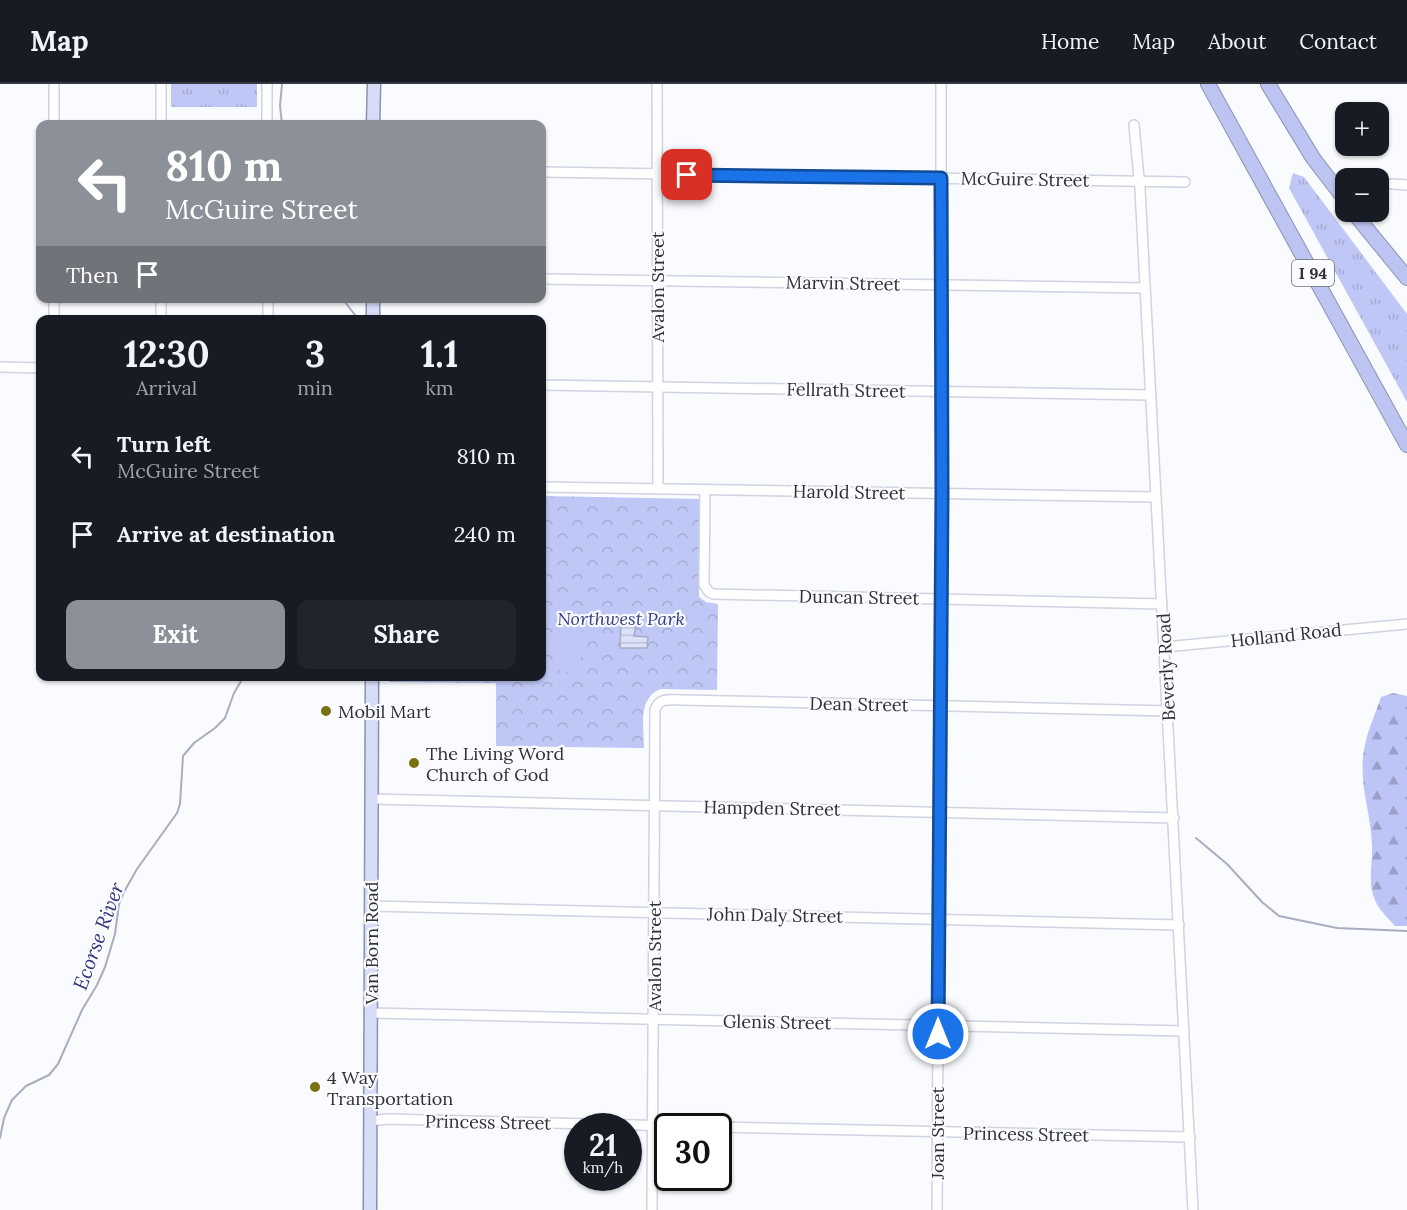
<!DOCTYPE html>
<html lang="en">
<head>
<meta charset="utf-8">
<style>
	:root { --surface:#171b24; --page:#20242c; --text:#f1f3f6; --muted:#9ea1a6; --line:#363941; --accent:#8c9099 }
	body { margin:0; font-family:Lora,serif; background:var(--page); color:var(--text); height:100vh; display:flex; flex-direction:column; font-size:22px; white-space:nowrap }
	* { box-sizing:border-box; margin:0 }
	p { font-size:20px; color:var(--muted) }
	.icon { flex:none; width:33px; height:33px; fill:none; stroke:currentColor; stroke-width:2; stroke-linecap:round; stroke-linejoin:round }
	.map { position:relative; flex:1; overflow:hidden }
	.side { position:absolute; left:36px; top:231px; width:510px; height:366px; display:flex; flex-direction:column; background:var(--surface); border-radius:12px; box-shadow:0 2px 4px #0004 }
	.side>* { flex:none }
	.banner { position:absolute; left:36px; top:36px; width:510px; height:183px; border-radius:12px; box-shadow:0 2px 4px #0004; background:#8c9099; color:#fff; overflow:hidden }
	.tools { position:absolute; left:1335px; top:18px; display:grid; gap:12px }
	.tools a { display:grid; place-items:center; width:54px; height:54px; border-radius:12px; background:var(--surface); box-shadow:0 2px 4px #0004; font-size:30px }
	.speed { position:absolute; left:564px; top:1029px; display:flex; gap:12px; font-size:30px; font-weight:700; text-align:center }
	.speed>* { display:grid; place-content:center; width:78px; height:78px; border-radius:50%; background:var(--surface); box-shadow:0 2px 4px #0004; line-height:1 }
	.speed small { font-size:15px; font-weight:400 }
	.speed .limit { border:3px solid #111; border-radius:9px; background:#fff; color:#111 }
	.pin { position:absolute; display:grid; place-items:center; width:51px; height:51px; color:#fff; margin:-26px; border-radius:12px; box-shadow:0 3px 9px #0006 }
	.me { position:absolute; width:66px; margin:-33px; rotate:0deg; stroke-linejoin:round; filter:drop-shadow(0 0 4px #0008) }
	.turn { display:flex; align-items:center; gap:21px; height:126px; padding:0 30px; font-size:27px }
	.turn .icon { width:78px; height:78px; stroke-width:2.5 }
	.turn b { display:block; font-size:42px; line-height:51px }
	.then { display:flex; align-items:center; height:57px; padding:0 30px; background:#0003; gap:12px; font-size:22px }
	.eta { display:flex; justify-content:space-evenly; align-items:center; height:102px; text-align:center }
	.eta b { font-size:36px; font-weight:700; line-height:42px }
	.cta { display:flex; gap:12px; margin-top:auto; padding:12px 30px }
	.cta a { flex:1; height:69px; border-radius:12px; background:var(--accent); color:#fff; font-size:24px; font-weight:700; line-height:69px; text-align:center }
	.cta a+a { background:var(--page); color:var(--text) }
	ul { padding:0; list-style:none }
	li { display:flex; align-items:center; gap:18px; height:78px; padding:0 30px }
	li div { flex:1 }
	li b { display:block; font-size:22px }
	li em { font-style:normal }
	header { display:flex; align-items:center; gap:36px; box-sizing:border-box; height:84px; padding:0 30px; background:var(--surface); border-bottom:2px solid var(--line) }
	header strong { font-size:28px }
	nav { display:flex; gap:33px; margin-inline-start:auto; font-size:21px }
	.map>svg:first-child { display:block }
	.grass { fill:url(#grass-tufts) }
	.forest { fill:url(#forest-firs) }
	.park { fill:url(#park-crowns) }
	.garden { fill:#bec7f6 }
	.water { fill:url(#water-rules); stroke:#a8adc0; stroke-width:1.5 }
	.lines { fill:none; stroke-linecap:round; stroke-linejoin:round }
	.stream { stroke:#a8adc0; stroke-width:2 }
	.minor-casing { stroke:#cfd3e2; stroke-width:12 }
	.major-casing { stroke:#8b91b1; stroke-width:15 }
	.highway-casing { stroke:#8b91b1; stroke-width:16 }
	.minor { stroke:#fff; stroke-width:9 }
	.major { stroke:#d7dcf7; stroke-width:12 }
	.highway { stroke:#bcc5f2; stroke-width:14 }
	.route-casing { stroke:#114b97; stroke-width:15 }
	.route { stroke:#1a73e8; stroke-width:10 }
	.poi-dot { fill:#797010; stroke:#fafbfe; stroke-width:2 }
	.labels { text-anchor:middle; dominant-baseline:central; stroke-width:4.5; stroke-linejoin:round; paint-order:stroke }
	.shield { fill:#fafbfe; stroke:#6c6e73; stroke-width:1.5 }
	.shield-label { font-size:16px; font-weight:bold; fill:#2f3137 }
	.street-label { font-size:18px; fill:#2f3137; stroke:#fafbfe }
	.park-label { font-size:18px; font-style:italic; fill:#383e84; stroke:#fafbfe }
	.poi-label { font-size:18px; fill:#2f3137; stroke:#fafbfe; text-anchor:start }
	.water-label { font-size:20px; font-style:italic; fill:#32367c; stroke:#fafbfe }
</style>
</head>
<body>
<header>
<strong>Map</strong>
<nav><a>Home</a><a>Map</a><a>About</a><a>Contact</a></nav>
</header>
<div class="map">
<svg width="1407" height="1126" viewBox="0 0 1407 1126">
	<defs>
		<pattern id="grass-tufts" width="24" height="20" patternUnits="userSpaceOnUse" patternTransform="scale(1.5)"><rect width="24" height="20" fill="#bec7f6"/><path d="M3 7l-1-3M5 7V3M7 7l1-3M15 17l-1-3M17 17v-4M19 17l1-3" fill="none" stroke="#a4abd4"/></pattern>
		<pattern id="forest-firs" width="22" height="20" patternUnits="userSpaceOnUse" patternTransform="scale(1.5)"><rect width="22" height="20" fill="#bcc5f6"/><path d="M5 1l3.5 6h-7zM16 11l3.5 6h-7z" fill="#99a1c8"/></pattern>
		<pattern id="park-crowns" width="20" height="18" patternUnits="userSpaceOnUse" patternTransform="scale(1.5)"><rect width="20" height="18" fill="#bec7f6"/><path d="M2 6a3 3 0 1 1 6 0M12 15a3 3 0 1 1 6 0" fill="none" stroke="#a4abd4"/></pattern>
		<pattern id="water-rules" width="6" height="5" patternUnits="userSpaceOnUse" patternTransform="scale(1.5)"><rect width="6" height="5" fill="#dce2fb"/><path d="M0 2.5h6" fill="none" stroke="#bdc2d8"/></pattern>
	</defs>
	<rect width="100%" height="100%" fill="#fafbfe"/>
	<g class="grass">
		<rect x="171" y="0" width="86" height="23"/>
		<polygon points="1293,89 1304,93 1407,230 1407,318 1289,104"/>
	</g>
	<path class="forest" d="M1393,609L1407,612V842H1395C1388,834 1379,826 1375,816C1367,799 1373,779 1372,761C1371,727 1357,696 1365,661C1368,645 1376,629 1381,613Z"/>
	<path class="park" d="M542,412L700,415L699,513L706,518L718,520L717,606L661,605C637,613 644,644 644,664L496,662V599L389,598V592H542Z"/>
	<polygon class="garden" points="562,522 574,522 578,524 582,532 581,579 574,588 560,587 553,579 554,533 555,528"/>
	<polygon class="water" points="621,539 636,541 634,552 648,553 647,564 620,564"/>
	<g class="lines">
		<g class="stream">
			<polyline points="282,0 280,22 282,40"/>
			<polyline points="342,214 355,231 356,236"/>
			<polyline points="1196,754 1227,780 1262,818 1279,832 1337,844 1407,847"/>
			<polyline points="0,1054 4,1034 12,1016 26,1002 49,991 58,980 82,926 97,901 105,883 115,850 119,820 124,808 137,785 177,729 180,720 183,672 194,659 215,644 225,634 234,609 244,592"/>
		</g>
		<g class="minor-casing">
			<g id="minor">
				<polyline points="54,0 54,40"/>
				<polyline points="161,0 161,40"/>
				<polyline points="657,0 658,405"/>
				<polyline points="267,40 267,0"/>
				<polyline points="1134,41 1140,105 1193,1126"/>
				<polyline points="542,88 1185,98"/>
				<polyline points="1392,100 1407,101"/>
				<polyline points="542,195 1145,204"/>
				<polyline points="54,214 54,236"/>
				<polyline points="161,214 161,236"/>
				<polyline points="268,214 268,236"/>
				<polyline points="0,283 40,284"/>
				<polyline points="542,301 1151,311"/>
				<polyline points="542,403 1156,413"/>
				<polyline points="705,406 704,501 709,508 713,510 1162,520"/>
				<polyline points="1165,563 1407,540"/>
				<polyline points="371,715 1174,734"/>
				<polyline points="371,822 1179,841"/>
				<polyline points="370,929 1184,947"/>
				<polyline points="370,1037 387,1035 677,1042"/>
				<polyline points="718,1043 1190,1053"/>
				<path d="M652,1126L655,626C659,613 670,616 682,616L1168,627"/>
				<polyline points="937,1126 941,410 941,0"/>
			</g>
		</g>
		<g class="major-casing">
			<g id="major">
				<polyline points="373,40 374,0"/>
				<polyline points="373,236 373,214"/>
				<polyline points="370,1126 372,592"/>
			</g>
		</g>
		<g class="highway-casing">
			<g id="highway">
				<polyline points="1208,0 1407,361"/>
				<polyline points="1268,0 1313,74 1346,117"/>
				<polyline points="1353,128 1407,194"/>
			</g>
		</g>
		<use href="#minor" class="minor"/>
		<use href="#major" class="major"/>
		<use href="#highway" class="highway"/>
	</g>
	<g class="lines">
		<g class="route-casing">
			<polyline id="route" points="687,91 941,94 942,410 938,950"/>
		</g>
		<use href="#route" class="route"/>
	</g>
	<g class="poi-dot">
		<circle cx="326" cy="627" r="6"/>
		<circle cx="414" cy="679" r="6"/>
		<circle cx="315" cy="1003" r="6"/>
	</g>
	<g class="labels">
		<rect class="shield" x="1292" y="176" width="42" height="26" rx="4.5"/>
		<g class="shield-label">
			<text x="1313" y="189">I 94</text>
		</g>
		<g class="street-label">
			<text transform="translate(1025 95) rotate(1)">McGuire Street</text>
			<text transform="translate(843 199) rotate(1)">Marvin Street</text>
			<text transform="translate(657 203) rotate(-90)">Avalon Street</text>
			<text transform="translate(846 306) rotate(1)">Fellrath Street</text>
			<text transform="translate(849 408) rotate(1)">Harold Street</text>
			<text transform="translate(859 513) rotate(1)">Duncan Street</text>
			<text transform="translate(1286 551) rotate(-6)">Holland Road</text>
			<text transform="translate(1166 583) rotate(-93)">Beverly Road</text>
			<text transform="translate(859 620) rotate(1)">Dean Street</text>
			<text transform="translate(772 724) rotate(1)">Hampden Street</text>
			<text transform="translate(775 831) rotate(1)">John Daly Street</text>
			<text transform="translate(371 859) rotate(-90)">Van Born Road</text>
			<text transform="translate(654 872) rotate(-90)">Avalon Street</text>
			<text transform="translate(777 938) rotate(1)">Glenis Street</text>
			<text transform="translate(488 1038) rotate(1)">Princess Street</text>
			<text transform="translate(937 1049) rotate(-90)">Joan Street</text>
			<text transform="translate(1026 1050) rotate(1)">Princess Street</text>
		</g>
		<g class="park-label">
			<text x="621" y="534">Northwest Park</text>
		</g>
		<g class="poi-label">
			<text x="338" y="627">Mobil Mart</text>
			<text x="426" y="669">The Living Word<tspan x="426" dy="21">Church of God</tspan></text>
			<text x="327" y="993">4 Way<tspan x="327" dy="21">Transportation</tspan></text>
		</g>
		<g class="water-label">
			<text transform="translate(98 852) rotate(-70)">Ecorse River</text>
		</g>
	</g>
</svg>
<div class="tools">
<a>+</a>
<a>−</a>
</div>
<div class="speed"><div>21<small>km/h</small></div><div class="limit">30</div></div>
<div class="pin" style="left:687px;top:91px;background:#d93025"><svg class="icon" aria-label="arrive" viewBox="0 0 24 24"><path d="M6 21V4h12l-3 4 3 4H6"/></svg></div>
<svg class="me" style="left:938px;top:950px" viewBox="-20 -20 40 40"><circle r="17" fill="#1a73e8" stroke="#fff" stroke-width="3"/><path d="M0-11L8 9 0 5-8 9z" fill="#fff"/></svg>
<div class="banner">
<div class="turn"><svg class="icon" aria-label="left" viewBox="0 0 24 24"><path d="M17 20v-9H6M10 6l-5 5 5 5"/></svg><div><b>810 m</b>McGuire Street</div></div>
<div class="then">Then<svg class="icon" aria-label="arrive" viewBox="0 0 24 24"><path d="M6 21V4h12l-3 4 3 4H6"/></svg></div>
</div>
<section class="side">
<div class="eta">
<div><b>12:30</b><p>Arrival</p></div>
<div><b>3</b><p>min</p></div>
<div><b>1.1</b><p>km</p></div>
</div>
<ul>
<li><svg class="icon" aria-label="left" viewBox="0 0 24 24"><path d="M17 20v-9H6M10 6l-5 5 5 5"/></svg><div><b>Turn left</b><p>McGuire Street</p></div><em>810 m</em></li>
<li><svg class="icon" aria-label="arrive" viewBox="0 0 24 24"><path d="M6 21V4h12l-3 4 3 4H6"/></svg><div><b>Arrive at destination</b></div><em>240 m</em></li>
</ul>
<div class="cta"><a>Exit</a><a>Share</a></div>
</section>
</div>
</body>
</html>
